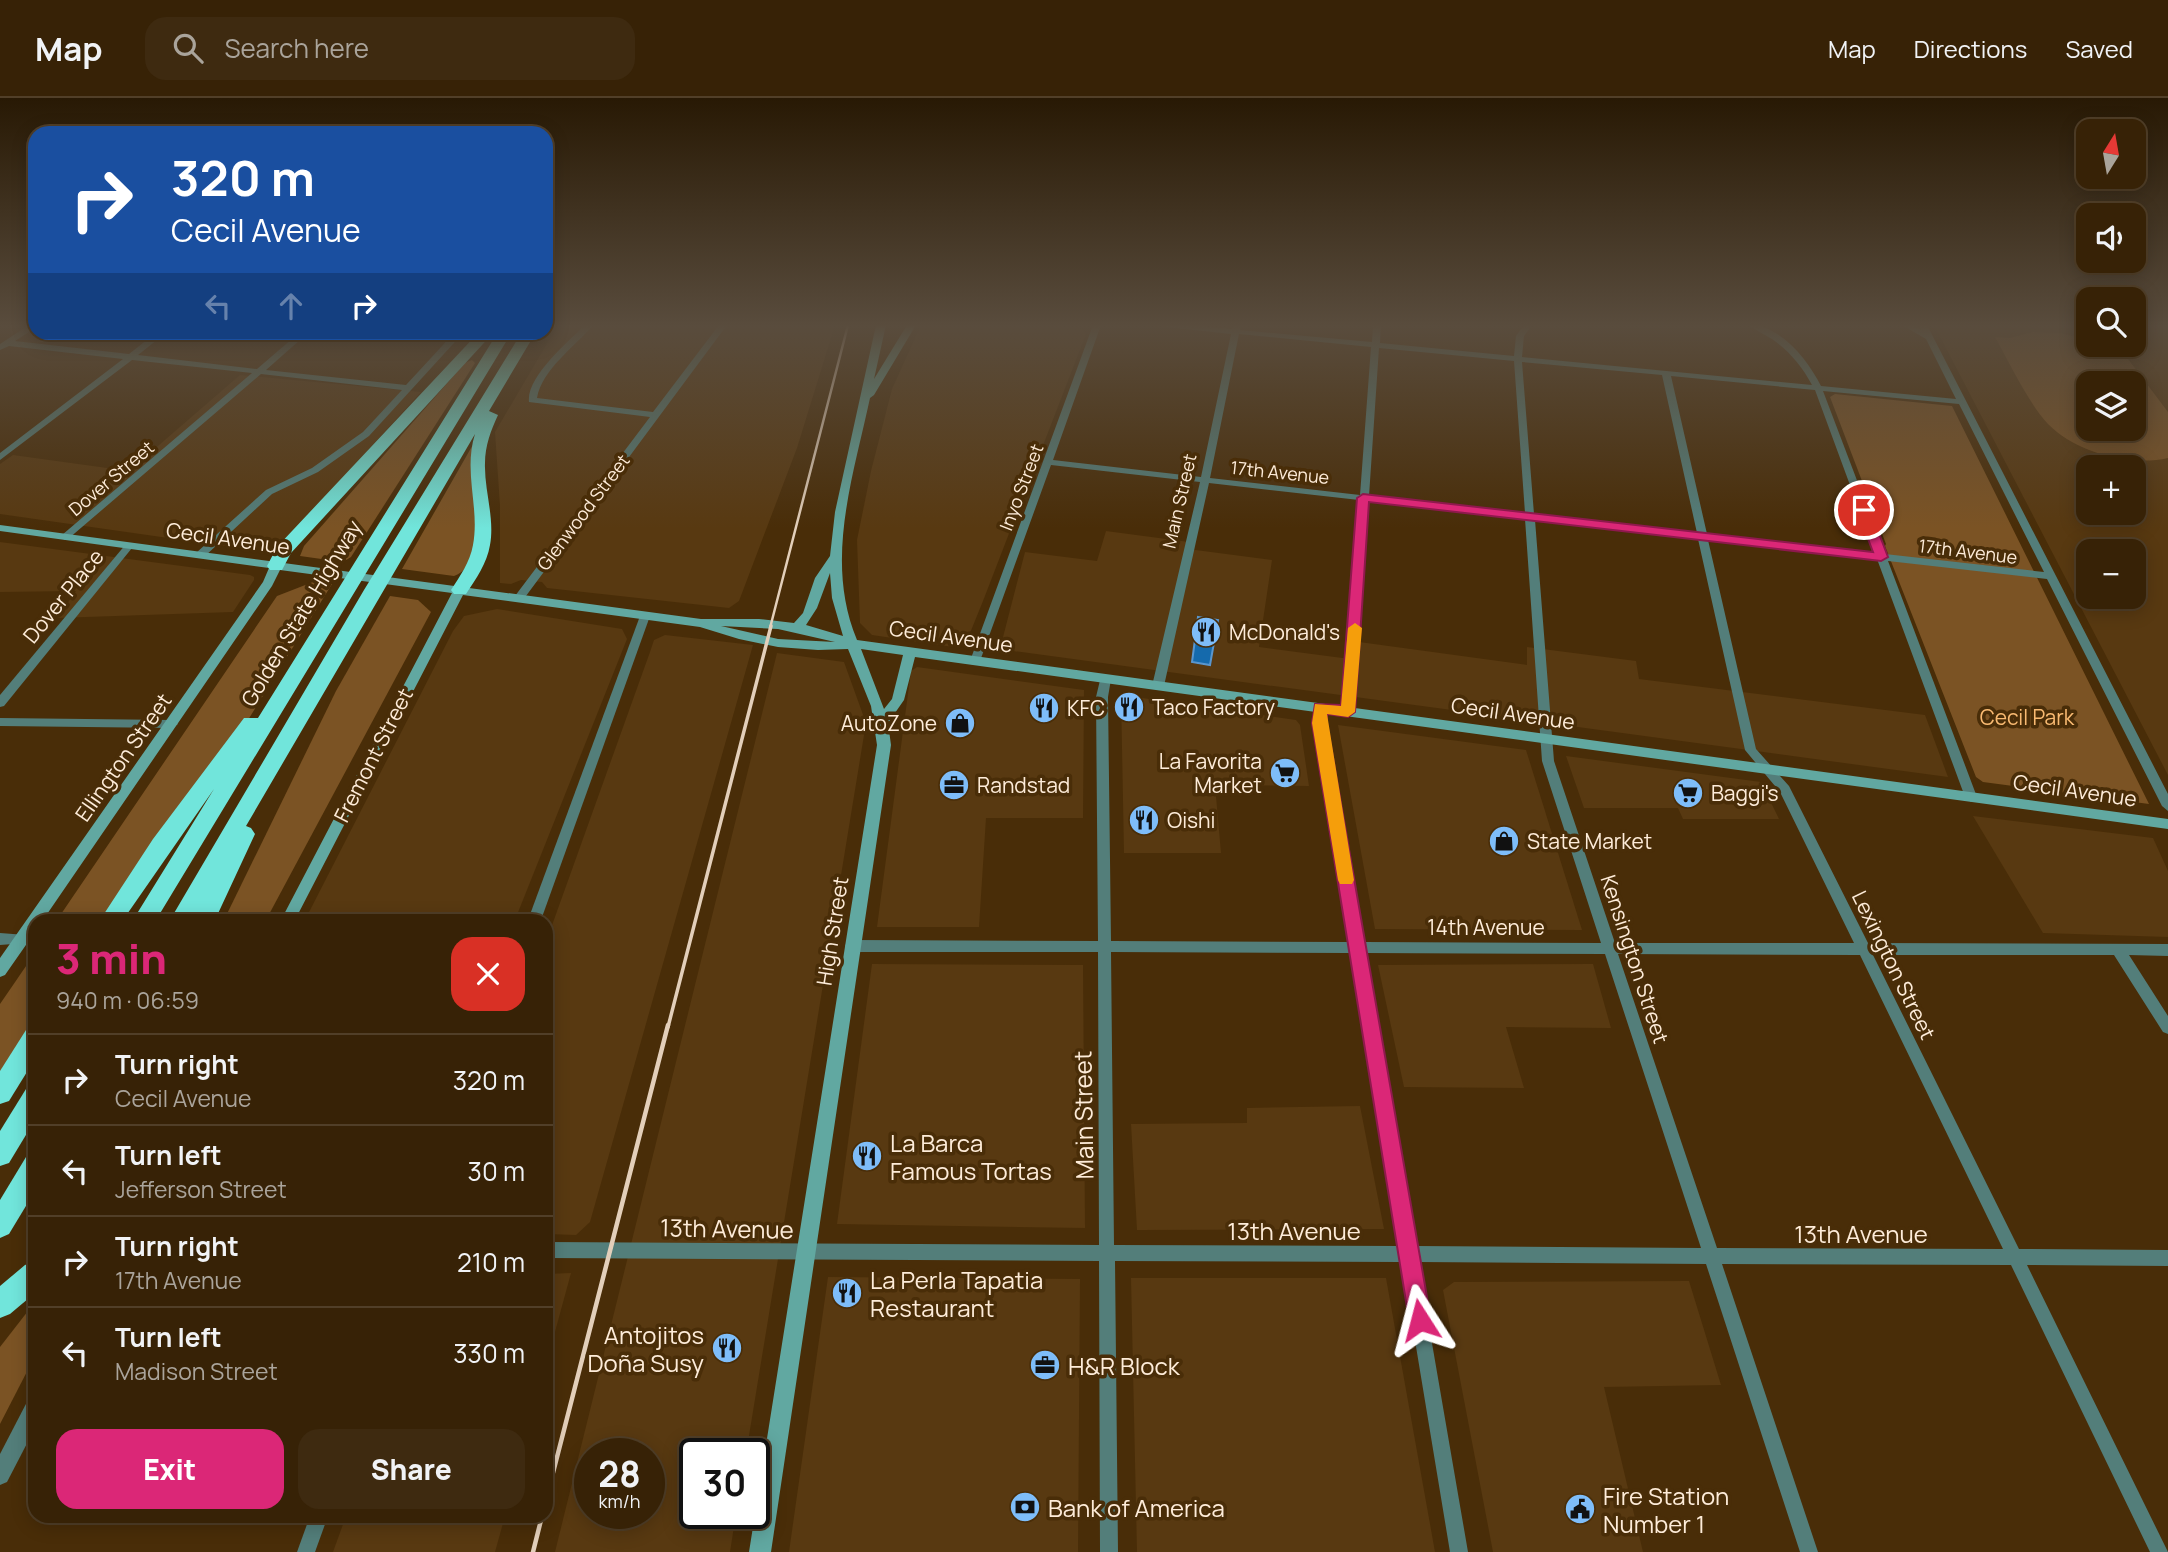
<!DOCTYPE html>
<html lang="en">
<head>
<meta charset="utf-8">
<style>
	:root { --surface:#372206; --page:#3e2a10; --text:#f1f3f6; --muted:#aaa49b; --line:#513f28; --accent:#db2777 }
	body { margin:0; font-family:Manrope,sans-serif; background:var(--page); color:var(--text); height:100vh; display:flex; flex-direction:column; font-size:26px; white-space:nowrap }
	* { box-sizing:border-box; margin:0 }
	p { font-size:23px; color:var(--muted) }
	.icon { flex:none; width:38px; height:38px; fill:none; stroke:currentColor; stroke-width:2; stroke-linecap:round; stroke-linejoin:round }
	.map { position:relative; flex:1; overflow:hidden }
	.drawer { position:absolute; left:28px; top:816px; width:525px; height:609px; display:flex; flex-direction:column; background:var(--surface); border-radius:21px; box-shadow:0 4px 18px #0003,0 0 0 2px var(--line) }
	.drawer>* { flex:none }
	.hud { position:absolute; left:28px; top:28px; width:525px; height:214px; border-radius:21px; box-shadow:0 4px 18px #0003,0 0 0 2px var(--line); background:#1a4fa0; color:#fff; overflow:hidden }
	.needle { width:46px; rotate:11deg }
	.buttons { position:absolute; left:2076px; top:21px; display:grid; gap:14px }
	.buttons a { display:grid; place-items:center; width:70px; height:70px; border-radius:14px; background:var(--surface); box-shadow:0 4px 18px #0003,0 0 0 2px var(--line); font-size:35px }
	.speed { position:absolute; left:574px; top:1340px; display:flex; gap:14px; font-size:35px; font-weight:700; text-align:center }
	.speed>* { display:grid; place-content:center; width:91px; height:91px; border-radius:50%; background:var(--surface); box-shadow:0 4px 18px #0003,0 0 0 2px var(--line); line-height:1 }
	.speed small { font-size:18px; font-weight:400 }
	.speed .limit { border:4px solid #111; border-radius:10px; background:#fff; color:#111 }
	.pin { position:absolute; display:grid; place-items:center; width:60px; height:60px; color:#fff; margin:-30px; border:4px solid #fff; border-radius:50%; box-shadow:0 2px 7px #0007 }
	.me { position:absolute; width:77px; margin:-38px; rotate:351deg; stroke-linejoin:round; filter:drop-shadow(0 0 5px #0008) }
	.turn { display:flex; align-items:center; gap:24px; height:147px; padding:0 28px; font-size:32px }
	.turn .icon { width:91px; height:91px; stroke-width:2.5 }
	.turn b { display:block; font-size:49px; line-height:60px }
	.lanes { display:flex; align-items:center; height:66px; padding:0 28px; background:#0003; justify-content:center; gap:35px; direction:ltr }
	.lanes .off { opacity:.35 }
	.round { display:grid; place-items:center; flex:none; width:74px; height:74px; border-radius:21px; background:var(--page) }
	.summary { display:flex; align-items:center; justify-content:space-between; height:119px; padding:0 28px }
	h1 { font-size:42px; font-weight:800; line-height:52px; color:var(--accent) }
	.primary-button { display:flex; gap:14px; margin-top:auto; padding:14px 28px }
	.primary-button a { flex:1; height:80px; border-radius:21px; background:var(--accent); color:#fff; font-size:28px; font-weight:800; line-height:80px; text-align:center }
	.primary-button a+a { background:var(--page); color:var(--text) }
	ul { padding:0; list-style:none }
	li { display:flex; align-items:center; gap:21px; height:91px; padding:0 28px; border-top:2px solid var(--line) }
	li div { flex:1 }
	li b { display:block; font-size:26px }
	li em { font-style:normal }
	header { display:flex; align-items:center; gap:42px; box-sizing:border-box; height:98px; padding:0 35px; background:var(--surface); border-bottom:2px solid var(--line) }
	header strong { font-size:33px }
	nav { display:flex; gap:38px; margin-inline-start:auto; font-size:24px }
	.search { width:490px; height:63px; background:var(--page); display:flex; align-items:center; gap:18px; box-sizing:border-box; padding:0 24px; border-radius:21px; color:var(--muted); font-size:26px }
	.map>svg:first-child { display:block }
	.built { fill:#583911; fill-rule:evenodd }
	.green { fill:#7b5324; fill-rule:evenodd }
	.building { fill:#156aac; stroke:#5996ce; stroke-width:2 }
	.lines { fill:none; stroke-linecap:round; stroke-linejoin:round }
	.minor { fill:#537e7a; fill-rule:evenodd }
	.tertiary { fill:#537e7a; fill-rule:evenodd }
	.secondary { fill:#61a8a1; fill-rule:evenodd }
	.motorway { fill:#71e5db; fill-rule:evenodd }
	.rail-far2 { stroke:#e3cfba; stroke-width:2.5 }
	.rail-far1 { stroke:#e3cfba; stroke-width:3.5 }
	.rail { stroke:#e3cfba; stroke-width:4.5 }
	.route { fill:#db2777; stroke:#8e194d; stroke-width:2 }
	.slow { fill:#f59e0b }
	.labels { text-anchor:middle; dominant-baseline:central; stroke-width:7; stroke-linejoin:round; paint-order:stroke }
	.far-street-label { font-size:18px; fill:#feecd9; stroke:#492d08 }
	.street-label { font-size:21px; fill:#feecd9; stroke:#492d08 }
	.poi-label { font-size:21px; fill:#feecd9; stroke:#492d08; text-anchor:start }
	.park-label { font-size:21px; fill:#f9ba72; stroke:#492d08 }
	.near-street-label { font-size:24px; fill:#feecd9; stroke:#492d08 }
	.near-poi-label { font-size:24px; fill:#feecd9; stroke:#492d08; text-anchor:start }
</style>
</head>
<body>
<header>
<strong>Map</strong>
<div class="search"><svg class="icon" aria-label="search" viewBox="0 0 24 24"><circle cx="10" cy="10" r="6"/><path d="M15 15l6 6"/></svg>Search here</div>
<nav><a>Map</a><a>Directions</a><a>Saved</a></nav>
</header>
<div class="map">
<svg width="2168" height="1454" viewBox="0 0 2168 1454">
	<rect width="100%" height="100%" fill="#492d08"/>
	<g class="built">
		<polygon points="558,227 835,227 797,350 739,503 729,510 547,490 542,484 521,482 511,486 500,485 500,408 495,334"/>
		<polygon points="921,227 1049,227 1083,231 1086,236 983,503 968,540 960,550 872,537 860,525 857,442 871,373 892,291"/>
		<path d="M1934,227H2088V247H2133V227H2168V677ZM2088,285H2133V331H2088ZM2088,369H2133V415H2088ZM2088,453H2133V499H2088Z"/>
		<polygon points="240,277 421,294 274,455 0,416 0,366 13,357 129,373"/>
		<polygon points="1106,433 1189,444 1188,451 1272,462 1259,549 1350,561 1352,543 1527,567 1527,549 1636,563 1639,581 1925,617 1948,679 991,550 1002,543 1025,454 1097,463"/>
		<polygon points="0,444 250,477 254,479 254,482 233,514 57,520 76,493 0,494"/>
		<polygon points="497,511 622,531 627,541 515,822 305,822 453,533 464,518"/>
		<polygon points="665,537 753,547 590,1124 576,1137 546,1136 546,844 650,554 654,542"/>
		<path d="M777,555L844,564L866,625L746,1356H695V1416H736L730,1454H555ZM590,1356H649V1416H590Z"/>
		<polygon points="917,569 1084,592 1083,720 986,720 979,829 877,829 911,573"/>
		<polygon points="1121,597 1296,622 1300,627 1309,688 1215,687 1221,755 1124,755"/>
		<polygon points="1338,627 1526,652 1582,832 1375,831"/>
		<polygon points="1566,658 1761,684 1779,721 1683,721 1678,710 1584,710"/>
		<polygon points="1973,718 2153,740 2168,773 2168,839 2043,835"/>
		<polygon points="872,866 1083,867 1085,1130 837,1126"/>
		<polygon points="1593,866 1611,930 1506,929 1524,990 1404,989 1378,867"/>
		<polygon points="1360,1008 1384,1131 1137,1132 1131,1026 1247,1025 1247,1010"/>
		<polygon points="571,1175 546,1267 546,1176"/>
		<polygon points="828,1179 1080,1181 1078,1454 789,1454"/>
		<polygon points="1131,1180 1386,1180 1435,1454 1137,1454"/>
		<polygon points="1689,1183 1721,1287 1604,1289 1643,1454 1493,1454 1443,1192 1454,1184"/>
		<polygon points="346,1418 505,1418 495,1454 333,1454"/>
	</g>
	<g class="green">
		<path d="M2033,234L2060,235L2088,242V247H2102L2128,261L2168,314V360C2130,369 2075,354 2048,326C2029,306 2009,264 1995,239L2010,240ZM2088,285H2133V331H2088Z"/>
		<polygon points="472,262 475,265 351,459 343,464 300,458 304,448 465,265"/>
		<polygon points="1835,296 1952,308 2149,706 1983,684 1976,679 1885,448 1886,446 1830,299"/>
		<path d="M475,343C476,374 491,466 454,478L402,471Z"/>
		<polygon points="313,484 332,486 248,622 138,765 101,822 57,822 277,498"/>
		<polygon points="390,498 418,502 431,514 266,822 224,822 336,593"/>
		<polygon points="35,855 35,924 0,978 0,906"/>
		<polygon points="35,1204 35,1258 0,1326 0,1249"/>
	</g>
	<polygon class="building" points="1198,519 1218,522 1210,567 1192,564"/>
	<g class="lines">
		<g class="minor">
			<polygon points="29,227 35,227 35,230 15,243 129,256 157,234 167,234 138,257 257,271 300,234 309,234 266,272 406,287 455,234 464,234 369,338 318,374 272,396 204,459 200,460 195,457 196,455 266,392 312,370 363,334 402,292 261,276 68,441 65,442 60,439 62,437 252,275 132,262 0,362 0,355 123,261 9,248 0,252 0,246"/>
			<path d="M585,227H593C575,249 542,271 537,300L653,314L719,227H727L523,502L519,503L514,500L515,498L650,319L529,304C526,279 568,244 585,227Z"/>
			<path d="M1093,227H1101L1053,362L1201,379L1231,236L1166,229L1162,227H1189L1232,231L1233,227H1241L1240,232L1372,244L1373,227H1381L1380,245L1514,258L1516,238L1524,227H1532L1524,238L1522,259L1812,287C1802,268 1789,253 1772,241C1764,236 1755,232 1748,227C1780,226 1808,262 1821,288L1956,301L1926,241L1902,227H1912L1921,232L1919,227H1927L2168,696V713L2162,708L2047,481L1888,463L1977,699L1971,704L1965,699L1877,461L1708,442L1756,651L1789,688L1868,845L2168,846V858L2129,857L2168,918V936L2163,934L2114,857H1873L2019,1151L2168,1152V1168L2027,1167L2168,1454H2150L2011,1167L1722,1166L1818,1454H1800L1706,1166L1418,1164L1468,1454H1450L1402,1164L1115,1163L1118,1454H1100L1099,1163L546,1160V1144L1099,1147L1098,854H852L847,852L845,848L847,844L852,842L1098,843L1096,599L1101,578L1105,577L1111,581L1108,599L1111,843L1349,844L1313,625L1314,610L1320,606L1326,610L1325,625L1363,844L1601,845L1542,663L1525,421L1369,403L1354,614L1348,618L1342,614L1359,402L1209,385L1164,588L1158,592L1152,588L1200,384L1051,367L980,563L975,567L971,566L970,563ZM1239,236L1371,249L1360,397L1210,380ZM1379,250L1514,263L1525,415L1369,398ZM1522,264L1662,277L1697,435L1534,416ZM1671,278L1815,292L1875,455L1707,436ZM1823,293L1959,306L2044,474L1885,456ZM1535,422L1698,441L1745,652L1780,694L1854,845H1615L1554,663ZM1111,854L1351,855L1399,1148L1114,1147ZM1365,855L1605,856L1701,1150L1415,1148ZM1618,856L1860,857L2003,1151L1717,1150Z"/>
			<polygon points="129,445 132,446 132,450 4,608 0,609 0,597 126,446"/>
			<polygon points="645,515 650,518 541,822 528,822 640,518"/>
			<polygon points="0,620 172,622 178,626 172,630 0,628"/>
			<polygon points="0,835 26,837 28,841 26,845 0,847"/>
			<polygon points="310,1418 328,1418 315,1454 297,1454"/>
		</g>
		<polygon class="tertiary" points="35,1299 35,1330 7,1384 0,1387 0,1356 28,1302"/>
		<path class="secondary" d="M876,227H886L874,281L907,227H916L874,297L870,300C853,380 824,463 857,542L2168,721V731L915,559L904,602L888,625L891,647L771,1454H749L877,647L871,608L848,551L818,552L778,549L739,541L700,529L463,497L295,822H281L452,495L280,472L272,488L43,822H35V834L5,877L0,879V860L263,484L269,470L0,433V427L701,521H759L794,525L803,515L815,480L830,458L835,414ZM830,475L832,500L843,538L806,527L817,510ZM721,528L778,531L835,544L778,541ZM861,551L903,557L892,601L884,611Z"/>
		<g class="motorway">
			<polygon points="479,234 494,234 291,455 282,472 270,472 267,468 277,449"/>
			<polygon points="498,234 512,234 156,822 133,822 214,691 123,822 100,822 153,741 244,620 258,620"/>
			<path d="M522,234H536L489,313L498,317C491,332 485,348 485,365C484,392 495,420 490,447C487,465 476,481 466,496H454L451,492C460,478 470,464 473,447C480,410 463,374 475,336L246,728L251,730L255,736L215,822H170L364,492Z"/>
			<polygon points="35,929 35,961 9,1003 0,1006 0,973 26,932"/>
			<polygon points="35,987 35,1022 9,1065 0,1068 0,1033 26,991"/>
			<polygon points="35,1056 35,1093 9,1136 0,1140 0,1102 26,1059"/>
			<polygon points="35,1163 35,1195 10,1216 0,1220 0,1188 25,1167"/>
		</g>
		<polyline class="rail-far2" points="770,530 848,227"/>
		<polyline class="rail-far1" points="668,929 771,528"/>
		<g class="rail">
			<polyline points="546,1402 668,927"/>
			<polyline points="533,1454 542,1418"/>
		</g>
	</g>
	<linearGradient id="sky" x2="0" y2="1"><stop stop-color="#281904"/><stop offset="0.53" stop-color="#594c3d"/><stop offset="1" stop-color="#594c3d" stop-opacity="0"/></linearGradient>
	<rect width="2168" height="430" fill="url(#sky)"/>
	<polygon class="route" points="1363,396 1873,454 1857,412 1864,408 1870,412 1888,459 1881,463 1369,404 1355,614 1348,619 1327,616 1327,625 1431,1222 1428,1230 1420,1233 1413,1230 1409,1222 1312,625 1315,606 1341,607 1357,400"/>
	<polygon class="slow" points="1355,525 1362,530 1355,614 1348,619 1327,616 1354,782 1352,786 1340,786 1338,782 1312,625 1315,606 1341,608 1348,530"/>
	<defs>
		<g id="restaurant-disc" transform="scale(1.575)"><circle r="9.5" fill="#7ebdf9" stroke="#492d08"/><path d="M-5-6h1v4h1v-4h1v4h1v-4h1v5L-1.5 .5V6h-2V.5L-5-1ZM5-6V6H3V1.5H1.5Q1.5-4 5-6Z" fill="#111"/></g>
		<g id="shop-disc" transform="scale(1.575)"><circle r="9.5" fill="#7ebdf9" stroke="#492d08"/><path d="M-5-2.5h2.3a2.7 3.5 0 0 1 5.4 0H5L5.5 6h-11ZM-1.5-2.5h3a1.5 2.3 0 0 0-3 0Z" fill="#111"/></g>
		<g id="supermarket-disc" transform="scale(1.575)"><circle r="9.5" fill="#7ebdf9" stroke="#492d08"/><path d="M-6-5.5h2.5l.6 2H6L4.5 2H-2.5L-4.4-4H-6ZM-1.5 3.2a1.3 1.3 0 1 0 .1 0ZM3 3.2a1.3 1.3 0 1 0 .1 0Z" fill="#111"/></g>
		<g id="office-disc" transform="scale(1.575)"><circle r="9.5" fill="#7ebdf9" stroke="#492d08"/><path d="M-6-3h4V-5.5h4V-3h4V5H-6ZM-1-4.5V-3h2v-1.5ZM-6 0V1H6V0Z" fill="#111"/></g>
		<g id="bank-disc" transform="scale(1.575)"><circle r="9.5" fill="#7ebdf9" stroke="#492d08"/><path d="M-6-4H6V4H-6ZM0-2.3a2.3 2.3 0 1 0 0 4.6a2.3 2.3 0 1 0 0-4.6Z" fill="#111"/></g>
		<g id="civic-disc" transform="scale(1.575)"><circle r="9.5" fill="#7ebdf9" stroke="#492d08"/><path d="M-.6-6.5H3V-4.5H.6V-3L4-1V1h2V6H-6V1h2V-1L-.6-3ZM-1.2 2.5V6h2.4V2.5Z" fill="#111"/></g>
	</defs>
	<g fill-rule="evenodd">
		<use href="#restaurant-disc" x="1206" y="534"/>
		<use href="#restaurant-disc" x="1129" y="609"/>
		<use href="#restaurant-disc" x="1044" y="610"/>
		<use href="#shop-disc" x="960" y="625"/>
		<use href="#supermarket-disc" x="1285" y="675"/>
		<use href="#office-disc" x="954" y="687"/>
		<use href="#supermarket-disc" x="1688" y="695"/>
		<use href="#restaurant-disc" x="1144" y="722"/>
		<use href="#shop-disc" x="1504" y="743"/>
		<use href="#restaurant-disc" x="867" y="1058"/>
		<use href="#restaurant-disc" x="847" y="1195"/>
		<use href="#restaurant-disc" x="727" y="1250"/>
		<use href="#office-disc" x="1045" y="1267"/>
		<use href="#bank-disc" x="1025" y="1409"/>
		<use href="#civic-disc" x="1580" y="1411"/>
	</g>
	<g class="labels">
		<g class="far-street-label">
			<text transform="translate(1280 374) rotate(6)">17th Avenue</text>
			<text transform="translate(111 380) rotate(-40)">Dover Street</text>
			<text transform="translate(1021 389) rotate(-69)">Inyo Street</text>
			<text transform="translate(1179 403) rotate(-77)">Main Street</text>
			<text transform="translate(583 414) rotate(-53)">Glenwood Street</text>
			<text transform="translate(1968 453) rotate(7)">17th Avenue</text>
		</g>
		<g class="street-label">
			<text transform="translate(228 440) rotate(8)">Cecil Avenue</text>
			<text transform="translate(63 498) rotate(-51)">Dover Place</text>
			<text transform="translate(301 515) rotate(-59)">Golden State Highway</text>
			<text transform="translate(951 538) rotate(8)">Cecil Avenue</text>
			<text transform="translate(1513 615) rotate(8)">Cecil Avenue</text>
			<text transform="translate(373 657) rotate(-63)">Fremont Street</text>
			<text transform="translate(123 659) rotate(-55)">Ellington Street</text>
			<text transform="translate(2075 692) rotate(8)">Cecil Avenue</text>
			<text x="1486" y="829">14th Avenue</text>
			<text transform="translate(832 833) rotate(-81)">High Street</text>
			<text transform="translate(1635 861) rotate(72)">Kensington Street</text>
			<text transform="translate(1894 867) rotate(64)">Lexington Street</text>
		</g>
		<g class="poi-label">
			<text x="1229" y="534">McDonald's</text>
			<text x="1152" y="609">Taco Factory</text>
			<text x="1067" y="610">KFC</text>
			<text x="937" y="625" text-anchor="end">AutoZone</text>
			<text x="1262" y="663" text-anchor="end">La Favorita<tspan x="1262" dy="24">Market</tspan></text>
			<text x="977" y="687">Randstad</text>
			<text x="1711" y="695">Baggi's</text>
			<text x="1167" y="722">Oishi</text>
			<text x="1527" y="743">State Market</text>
		</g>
		<g class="park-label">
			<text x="2027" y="619">Cecil Park</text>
		</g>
		<g class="near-street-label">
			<text transform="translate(1083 1017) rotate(-91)">Main Street</text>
			<text transform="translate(727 1130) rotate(1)">13th Avenue</text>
			<text x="1294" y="1132">13th Avenue</text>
			<text x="1861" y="1135">13th Avenue</text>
		</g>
		<g class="near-poi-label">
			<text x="890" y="1044">La Barca<tspan x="890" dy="28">Famous Tortas</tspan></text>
			<text x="870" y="1181">La Perla Tapatia<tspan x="870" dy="28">Restaurant</tspan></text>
			<text x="704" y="1236" text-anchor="end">Antojitos<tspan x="704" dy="28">Doña Susy</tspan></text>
			<text x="1068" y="1267">H&amp;R Block</text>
			<text x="1603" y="1397">Fire Station<tspan x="1603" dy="28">Number 1</tspan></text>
			<text x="1048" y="1409">Bank of America</text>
		</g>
	</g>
</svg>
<div class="buttons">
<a><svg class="needle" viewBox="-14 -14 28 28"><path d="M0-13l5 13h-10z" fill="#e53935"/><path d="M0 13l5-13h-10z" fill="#aaa49b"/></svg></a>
<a><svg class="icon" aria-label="sound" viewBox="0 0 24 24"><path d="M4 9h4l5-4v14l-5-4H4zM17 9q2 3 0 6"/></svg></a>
<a><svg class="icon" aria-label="search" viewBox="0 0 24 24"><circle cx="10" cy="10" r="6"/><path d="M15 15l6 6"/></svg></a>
<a><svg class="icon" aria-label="layers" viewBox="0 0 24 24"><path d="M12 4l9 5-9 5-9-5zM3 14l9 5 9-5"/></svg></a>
<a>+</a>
<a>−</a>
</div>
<div class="speed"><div>28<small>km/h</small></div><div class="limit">30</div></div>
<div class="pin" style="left:1864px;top:412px;background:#d93025"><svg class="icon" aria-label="arrive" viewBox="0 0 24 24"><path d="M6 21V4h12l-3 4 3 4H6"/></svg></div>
<svg class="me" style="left:1420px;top:1222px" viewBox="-20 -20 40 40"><path d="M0-17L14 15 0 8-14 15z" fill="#db2777" stroke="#fff" stroke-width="4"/></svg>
<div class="hud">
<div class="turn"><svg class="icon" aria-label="right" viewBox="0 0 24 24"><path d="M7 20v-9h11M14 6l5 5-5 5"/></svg><div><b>320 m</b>Cecil Avenue</div></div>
<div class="lanes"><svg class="icon off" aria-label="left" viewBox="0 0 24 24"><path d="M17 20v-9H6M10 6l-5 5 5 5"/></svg><svg class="icon off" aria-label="ahead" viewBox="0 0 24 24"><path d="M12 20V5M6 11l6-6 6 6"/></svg><svg class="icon" aria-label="right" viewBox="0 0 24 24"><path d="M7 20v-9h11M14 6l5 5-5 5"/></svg></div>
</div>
<section class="drawer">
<div class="summary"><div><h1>3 min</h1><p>940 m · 06:59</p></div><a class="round" style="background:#d93025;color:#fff"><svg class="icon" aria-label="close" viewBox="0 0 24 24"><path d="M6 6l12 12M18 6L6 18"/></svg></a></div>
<ul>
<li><svg class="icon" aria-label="right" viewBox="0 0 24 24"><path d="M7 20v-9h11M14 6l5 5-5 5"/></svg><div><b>Turn right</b><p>Cecil Avenue</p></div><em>320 m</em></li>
<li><svg class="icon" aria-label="left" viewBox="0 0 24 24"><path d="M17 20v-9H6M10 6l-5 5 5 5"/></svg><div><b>Turn left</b><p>Jefferson Street</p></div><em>30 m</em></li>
<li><svg class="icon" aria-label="right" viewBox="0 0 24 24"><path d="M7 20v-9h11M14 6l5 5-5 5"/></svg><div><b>Turn right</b><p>17th Avenue</p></div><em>210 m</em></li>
<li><svg class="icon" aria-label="left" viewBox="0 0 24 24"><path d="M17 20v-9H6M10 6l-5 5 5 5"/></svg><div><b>Turn left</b><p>Madison Street</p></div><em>330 m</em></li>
</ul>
<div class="primary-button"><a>Exit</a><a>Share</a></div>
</section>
</div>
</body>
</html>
